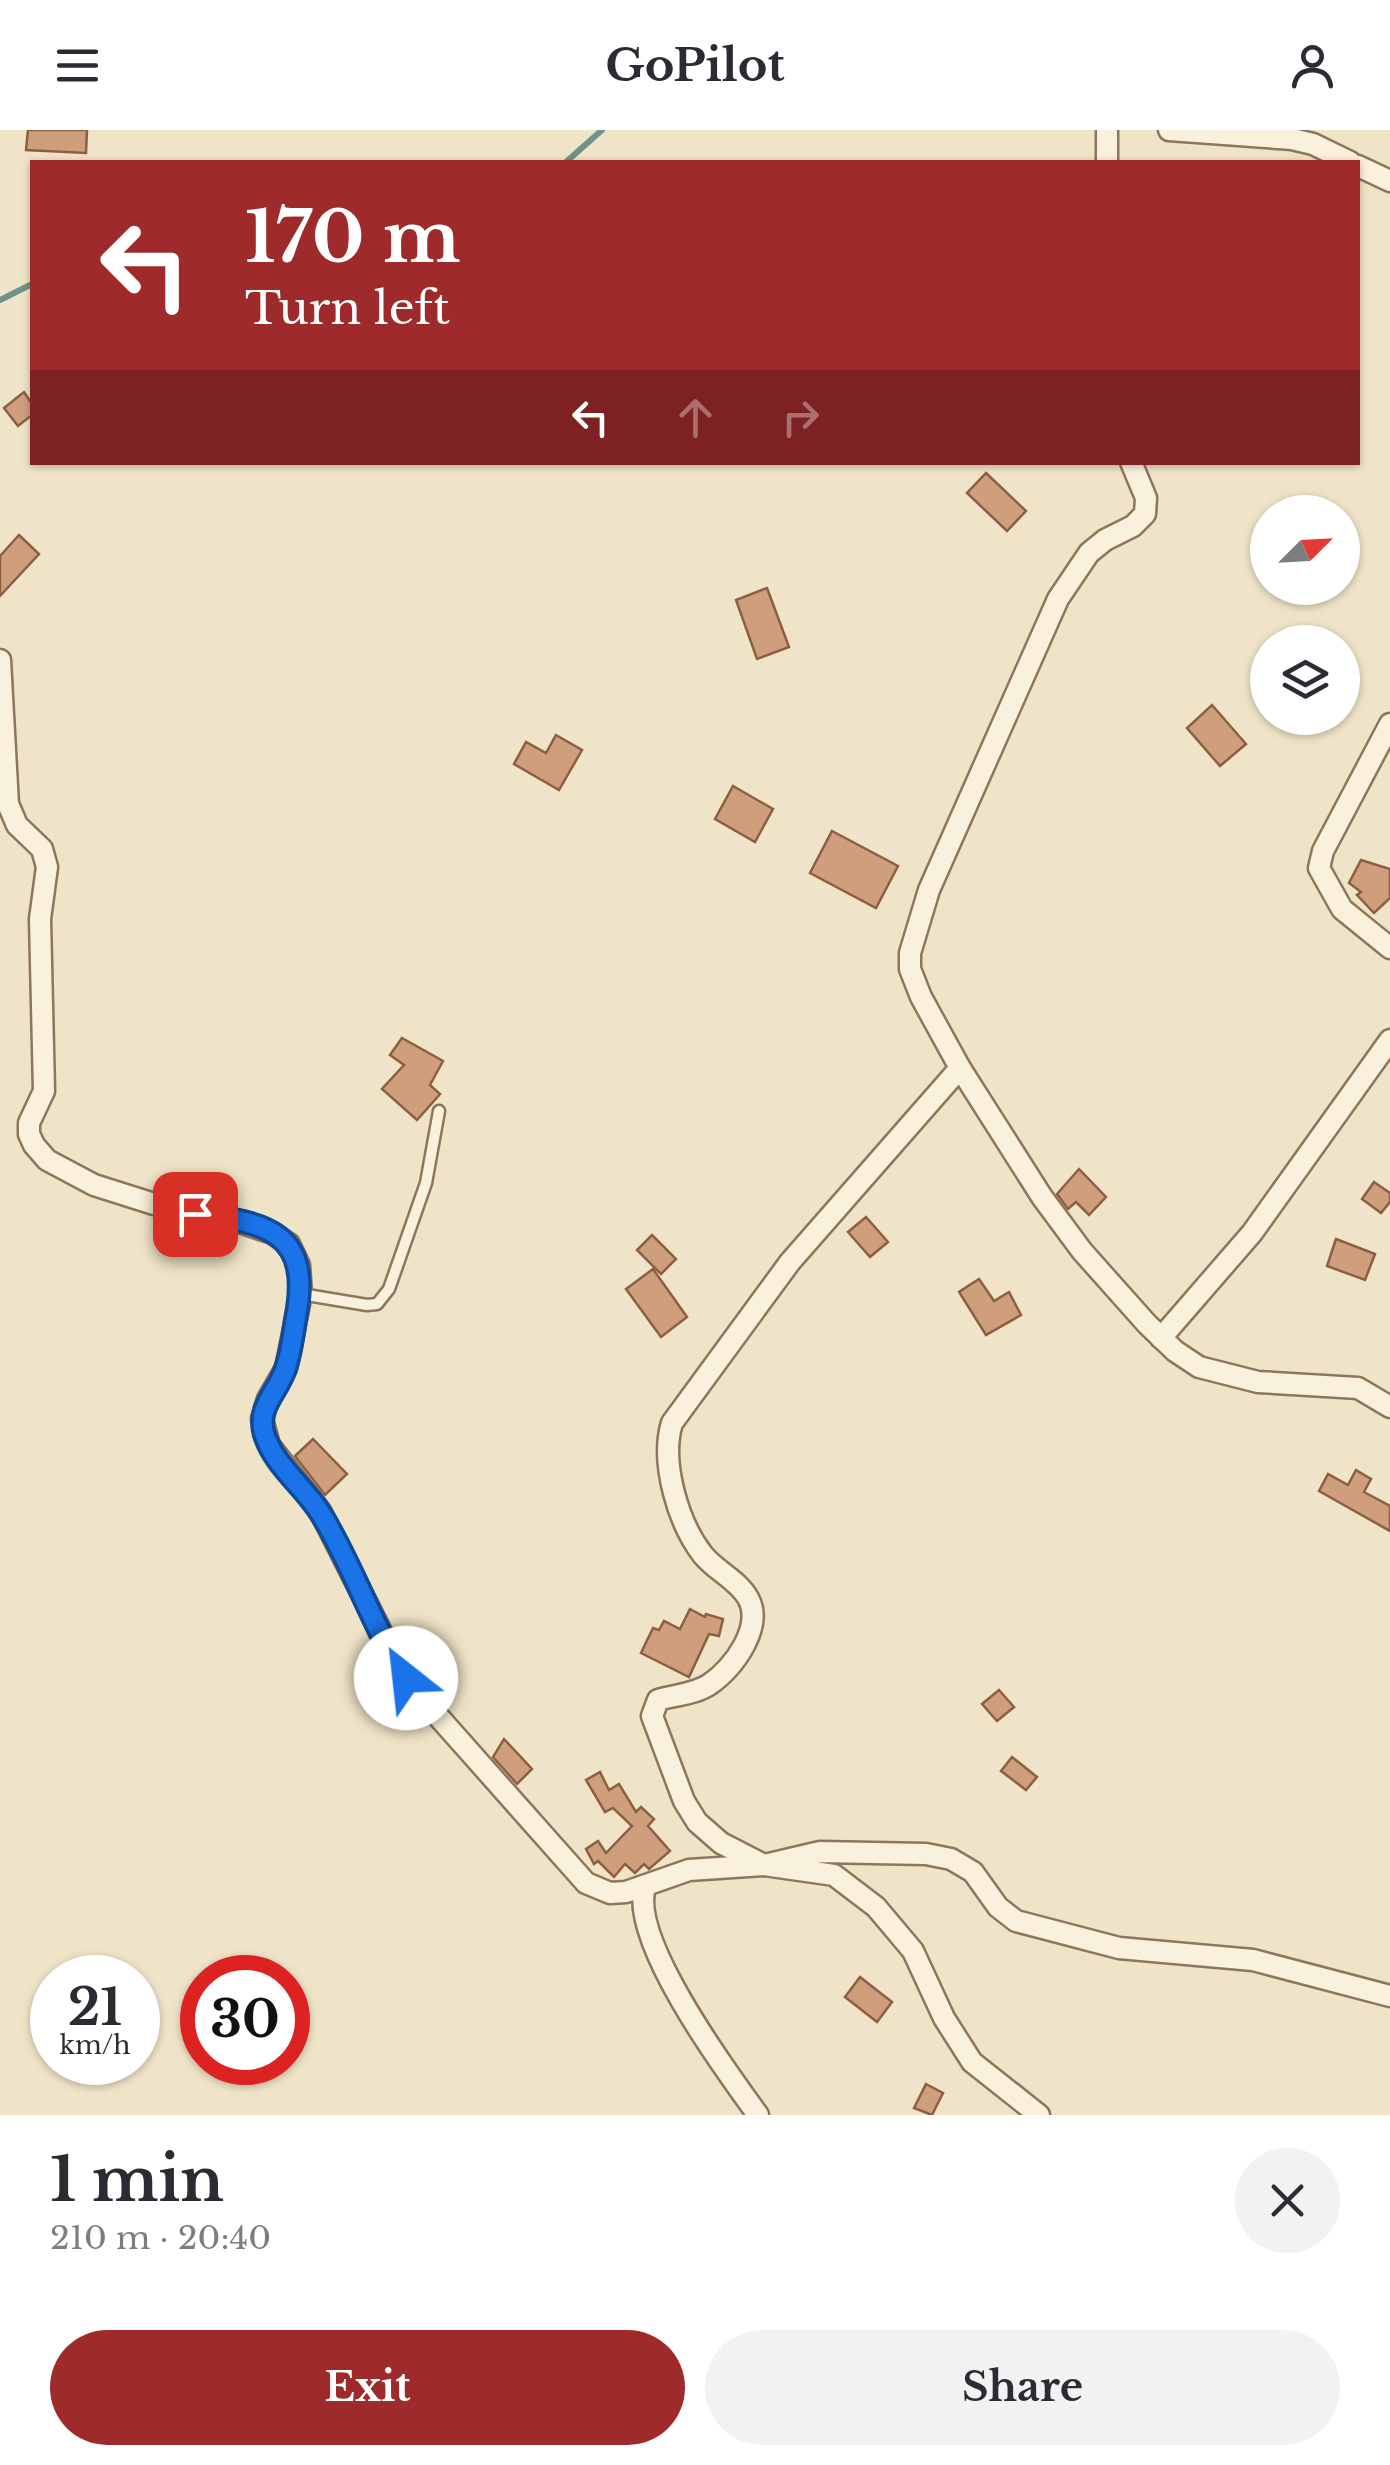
<!DOCTYPE html>
<html lang="en">
<head>
<meta charset="utf-8">
<style>
	:root { --surface:#fff; --page:#f2f2f3; --text:#2b2b33; --muted:#7c7c81; --accent:#9e2a2b }
	body { margin:0; font-family:"Libre Baskerville",serif; background:var(--page); color:var(--text); height:100vh; display:flex; flex-direction:column; font-size:38px; white-space:nowrap }
	* { box-sizing:border-box; margin:0 }
	p { font-size:32px; color:var(--muted) }
	.icon { flex:none; width:55px; height:55px; fill:none; stroke:currentColor; stroke-width:2; stroke-linecap:round; stroke-linejoin:round }
	.map { position:relative; height:1985px; overflow:hidden }
	.panel { display:flex; flex-direction:column; background:var(--surface); flex:1 }
	.panel>* { flex:none }
	.guide { position:absolute; left:30px; top:30px; width:1330px; height:305px; border-radius:0px; box-shadow:0 2px 8px #0004; background:#9e2a2b; color:#fff; overflow:hidden }
	.needle { width:65px; rotate:66deg }
	.tools { position:absolute; left:1250px; top:365px; display:grid; gap:20px }
	.tools a { display:grid; place-items:center; width:110px; height:110px; border-radius:50%; background:var(--surface); box-shadow:0 2px 8px #0004; font-size:50px }
	.speed { position:absolute; left:30px; top:1825px; display:flex; gap:20px; font-size:50px; font-weight:700; text-align:center }
	.speed>* { display:grid; place-content:center; width:130px; height:130px; border-radius:50%; background:var(--surface); box-shadow:0 2px 8px #0004; line-height:1 }
	.speed small { font-size:25px; font-weight:400 }
	.speed .limit { border:15px solid #d22; background:#fff; color:#111 }
	.pin { position:absolute; display:grid; place-items:center; width:85px; height:85px; color:#fff; margin:-42px; border-radius:20px; box-shadow:0 5px 15px #0006 }
	.me { position:absolute; width:110px; margin:-55px; rotate:331deg; stroke-linejoin:round; filter:drop-shadow(0 0 8px #0008) }
	.turn { display:flex; align-items:center; gap:35px; height:210px; padding:0 50px; font-size:45px }
	.turn .icon { width:130px; height:130px; stroke-width:2.5 }
	.turn b { display:block; font-size:70px; line-height:85px }
	.lanes { display:flex; align-items:center; height:95px; padding:0 50px; background:#0003; justify-content:center; gap:50px; direction:ltr }
	.lanes .off { opacity:.35 }
	.round { display:grid; place-items:center; flex:none; width:105px; height:105px; border-radius:52px; background:var(--page) }
	.head { display:flex; align-items:center; justify-content:space-between; height:170px; padding:0 50px }
	h1 { font-size:60px; font-weight:700; line-height:75px }
	.button { display:flex; gap:20px; margin-top:auto; padding:20px 50px }
	.button a { flex:1; height:115px; border-radius:60px; background:var(--accent); color:#fff; font-size:40px; font-weight:700; line-height:115px; text-align:center }
	.button a+a { background:var(--page); color:var(--text) }
	header { display:flex; justify-content:space-between; align-items:center; height:130px; padding:0 50px; background:var(--surface); font-size:45px; font-weight:700 }
	.map>svg:first-child { display:block }
	.lines { fill:none; stroke-linecap:round; stroke-linejoin:round }
	.stream { stroke:#6f938a; stroke-width:6 }
	.building { fill:#cf9f7d; stroke:#8d5f41; stroke-width:2.5 }
	.lane-casing { stroke:#8d765c; stroke-width:15 }
	.street-casing { stroke:#8d765c; stroke-width:25 }
	.lane { stroke:#faf1dc; stroke-width:10 }
	.street { stroke:#faf1dc; stroke-width:20 }
	.route-casing { stroke:#114b97; stroke-width:25 }
	.route { stroke:#1a73e8; stroke-width:18 }
</style>
</head>
<body>
<header><svg class="icon" aria-label="menu" viewBox="0 0 24 24"><path d="M4 6h16M4 12h16M4 18h16"/></svg>GoPilot<svg class="icon" aria-label="person" viewBox="0 0 24 24"><circle cx="12" cy="8" r="4"/><path d="M4 21q1-7 8-7t8 7"/></svg></header>
<div class="map">
<svg width="1390" height="1985" viewBox="0 0 1390 1985">
	<rect width="100%" height="100%" fill="#f0e4c8"/>
	<g class="lines">
		<g class="stream">
			<polyline points="566,32 602,0"/>
			<polyline points="0,170 32,154"/>
		</g>
	</g>
	<g class="building">
		<polygon points="28,0 87,0 86,23 26,20"/>
		<polygon points="24,262 32,274 32,285 18,296 4,278"/>
		<polygon points="986,343 1026,381 1007,401 967,363"/>
		<polygon points="19,405 39,424 0,466 0,426"/>
		<polygon points="767,458 789,517 757,529 736,470"/>
		<polygon points="1212,575 1246,614 1220,636 1187,598"/>
		<polygon points="556,605 582,620 559,660 514,634 526,612 546,623"/>
		<polygon points="733,656 773,679 755,712 715,689"/>
		<polygon points="832,701 898,736 876,778 810,743"/>
		<polygon points="1361,730 1390,739 1390,768 1374,783 1357,765 1361,762 1349,753"/>
		<polygon points="402,908 443,931 430,955 440,964 417,990 382,959 404,935 390,925"/>
		<polygon points="1079,1039 1106,1067 1089,1085 1076,1072 1068,1079 1057,1064"/>
		<polygon points="1374,1052 1390,1063 1390,1072 1381,1083 1362,1069"/>
		<polygon points="866,1087 888,1112 870,1127 848,1102"/>
		<polygon points="652,1105 676,1129 661,1144 637,1120"/>
		<polygon points="1336,1109 1375,1124 1365,1150 1327,1136"/>
		<polygon points="653,1139 687,1187 661,1207 626,1159"/>
		<polygon points="979,1149 994,1171 1009,1162 1021,1185 986,1205 959,1162"/>
		<polygon points="313,1309 347,1344 325,1365 295,1326"/>
		<polygon points="1356,1340 1371,1349 1364,1362 1390,1376 1390,1401 1319,1361 1328,1344 1348,1355"/>
		<polygon points="690,1479 705,1487 706,1484 723,1489 719,1506 709,1504 689,1547 641,1523 653,1498 659,1500 664,1491 680,1499"/>
		<polygon points="999,1560 1014,1577 997,1591 982,1574"/>
		<polygon points="504,1609 532,1639 517,1654 493,1627"/>
		<polygon points="1012,1627 1037,1647 1026,1660 1001,1641"/>
		<polygon points="600,1642 609,1660 619,1654 636,1682 641,1677 654,1689 648,1696 670,1721 649,1739 644,1734 635,1743 625,1734 614,1747 598,1731 594,1734 586,1719 598,1711 606,1723 632,1696 613,1678 605,1682 586,1650"/>
		<polygon points="860,1847 892,1872 877,1892 845,1867"/>
		<polygon points="926,1954 943,1963 932,1985 914,1978"/>
	</g>
	<g class="lines">
		<g class="lane-casing">
			<polyline id="lane" points="301,1164 367,1175 377,1174 389,1159 426,1053 439,981"/>
		</g>
		<g class="street-casing">
			<g id="street">
				<polyline points="1169,0 1292,9 1313,14 1350,32"/>
				<polyline points="1107,32 1107,0"/>
				<polyline points="1358,36 1390,51"/>
				<polyline points="1131,332 1146,368 1145,384 1133,396 1105,410 1089,423 1058,469 929,760 910,823 910,839 921,867 960,938 1042,1067 1082,1121 1147,1194 1175,1221 1199,1237 1258,1252 1358,1258 1390,1277"/>
				<polyline points="0,530 8,674 17,695 42,719 47,737 40,789 44,961 29,993 29,1004 34,1015 47,1030 94,1055 154,1074 230,1089 272,1103 289,1114 299,1135 301,1164 286,1238 268,1269 262,1289 269,1315 320,1381 405,1549 586,1753 610,1763 626,1762 689,1740 764,1735 820,1722 926,1724 951,1729 973,1742 998,1777 1016,1791 1119,1818 1253,1830 1390,1866"/>
				<polyline points="1390,594 1323,721 1319,738 1342,779 1390,818"/>
				<path d="M960,938L790,1132L672,1293C660,1332 678,1393 703,1425C716,1441 738,1450 748,1468C764,1496 734,1538 710,1554C696,1564 675,1565 658,1570L652,1586L684,1671L697,1692L721,1713L764,1735L834,1745L876,1777L913,1821L944,1888L972,1932L1039,1985"/>
				<polyline points="1161,1208 1252,1103 1390,910"/>
				<path d="M645,1757C629,1810 726,1941 758,1985"/>
			</g>
		</g>
		<use href="#lane" class="lane"/>
		<use href="#street" class="street"/>
	</g>
	<g class="lines">
		<g class="route-casing">
			<path id="route" d="M195,1084C268,1092 312,1103 296,1187C293,1205 291,1224 285,1240C277,1263 257,1277 264,1303C274,1336 304,1356 321,1384C354,1437 372,1497 406,1548"/>
		</g>
		<use href="#route" class="route"/>
	</g>
</svg>
<div class="tools">
<a><svg class="needle" viewBox="-14 -14 28 28"><path d="M0-13l5 13h-10z" fill="#e53935"/><path d="M0 13l5-13h-10z" fill="#7c7c81"/></svg></a>
<a><svg class="icon" aria-label="layers" viewBox="0 0 24 24"><path d="M12 4l9 5-9 5-9-5zM3 14l9 5 9-5"/></svg></a>
</div>
<div class="speed"><div>21<small>km/h</small></div><div class="limit">30</div></div>
<div class="pin" style="left:195px;top:1084px;background:#d93025"><svg class="icon" aria-label="arrive" viewBox="0 0 24 24"><path d="M6 21V4h12l-3 4 3 4H6"/></svg></div>
<svg class="me" style="left:406px;top:1548px" viewBox="-20 -20 40 40"><circle r="19" fill="#fff"/><path d="M0-13L10 11 0 6-10 11z" fill="#1a73e8"/></svg>
<div class="guide">
<div class="turn"><svg class="icon" aria-label="left" viewBox="0 0 24 24"><path d="M17 20v-9H6M10 6l-5 5 5 5"/></svg><div><b>170 m</b>Turn left</div></div>
<div class="lanes"><svg class="icon" aria-label="left" viewBox="0 0 24 24"><path d="M17 20v-9H6M10 6l-5 5 5 5"/></svg><svg class="icon off" aria-label="ahead" viewBox="0 0 24 24"><path d="M12 20V5M6 11l6-6 6 6"/></svg><svg class="icon off" aria-label="right" viewBox="0 0 24 24"><path d="M7 20v-9h11M14 6l5 5-5 5"/></svg></div>
</div>
</div>
<section class="panel">
<div class="head"><div><h1>1 min</h1><p>210 m · 20:40</p></div><a class="round"><svg class="icon" aria-label="close" viewBox="0 0 24 24"><path d="M6 6l12 12M18 6L6 18"/></svg></a></div>
<div class="button"><a>Exit</a><a>Share</a></div>
</section>
</body>
</html>
